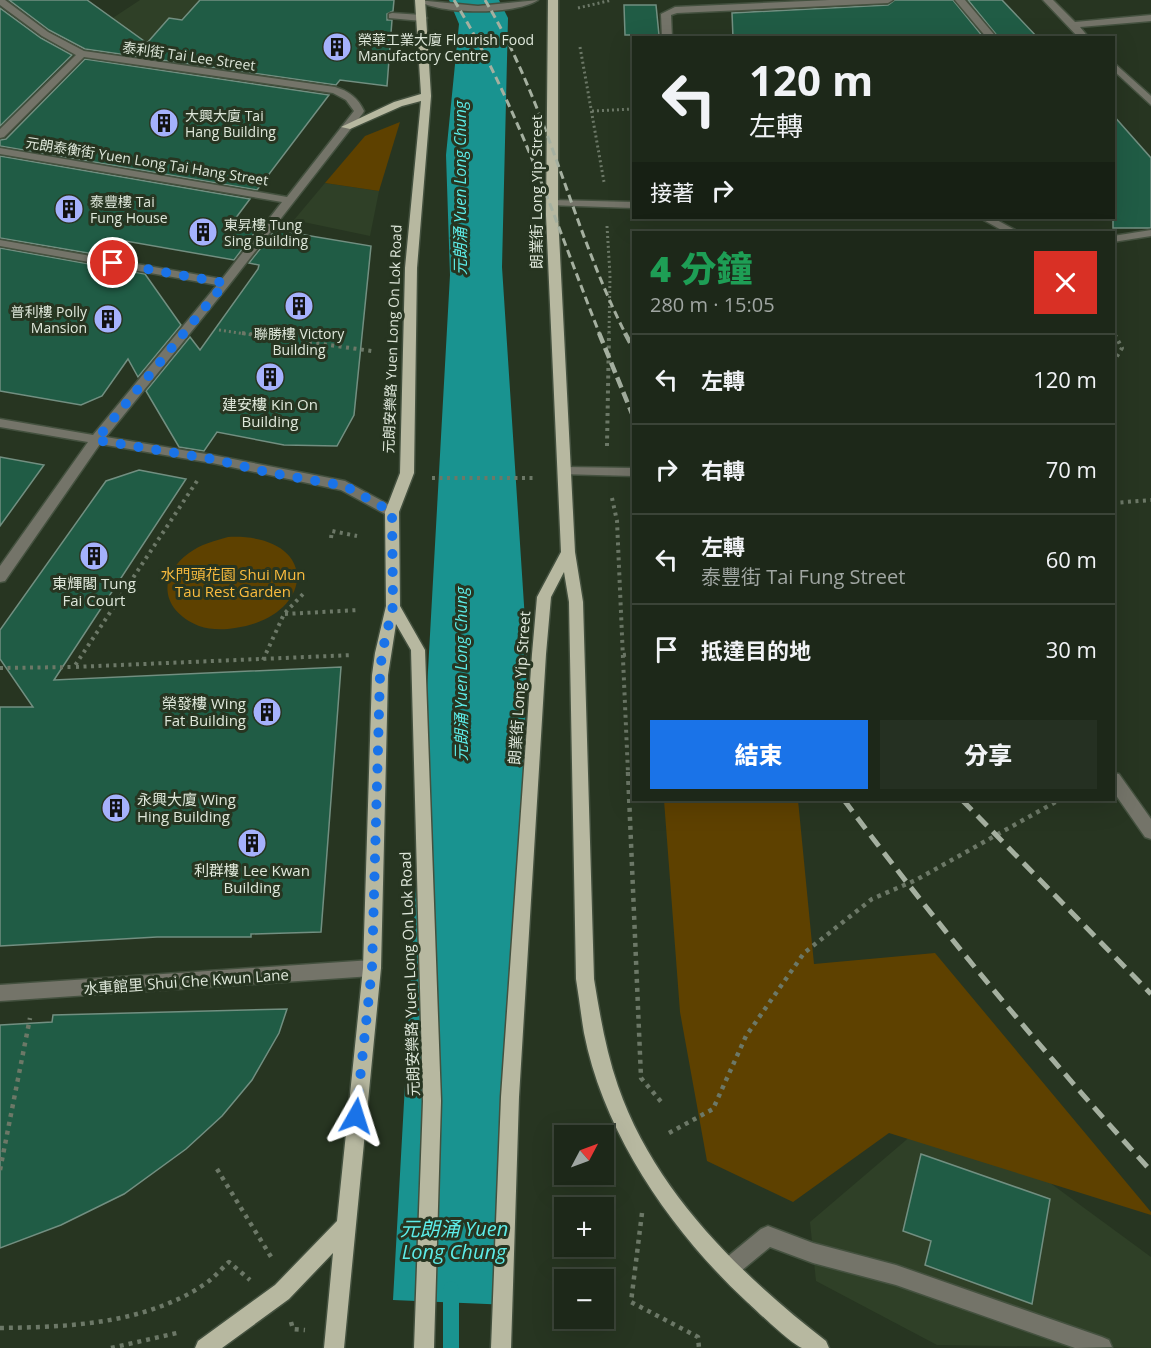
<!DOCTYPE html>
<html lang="zh-TW">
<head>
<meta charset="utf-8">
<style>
	:root { --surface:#1d2819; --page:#253022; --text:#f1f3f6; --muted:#a0a6a2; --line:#3b4438; --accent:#1a73e8 }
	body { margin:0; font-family:"Open Sans","Noto Sans TC",sans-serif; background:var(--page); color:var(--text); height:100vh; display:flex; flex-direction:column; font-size:22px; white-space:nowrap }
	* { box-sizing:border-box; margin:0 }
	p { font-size:20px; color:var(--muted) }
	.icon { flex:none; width:33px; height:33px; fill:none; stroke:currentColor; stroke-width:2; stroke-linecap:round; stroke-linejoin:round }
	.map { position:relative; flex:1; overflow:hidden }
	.panel { position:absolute; left:632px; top:231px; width:483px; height:570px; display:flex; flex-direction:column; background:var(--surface); border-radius:0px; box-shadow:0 6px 24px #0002,0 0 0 2px var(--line) }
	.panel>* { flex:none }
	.top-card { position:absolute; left:632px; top:36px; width:483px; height:183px; border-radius:0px; box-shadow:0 6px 24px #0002,0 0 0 2px var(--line); background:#1d2819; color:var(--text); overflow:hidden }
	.needle { width:39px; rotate:49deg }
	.buttons { position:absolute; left:554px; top:1125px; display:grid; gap:12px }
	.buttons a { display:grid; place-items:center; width:60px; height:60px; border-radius:0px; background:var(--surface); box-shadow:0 6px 24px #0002,0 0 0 2px var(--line); font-size:30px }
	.pin { position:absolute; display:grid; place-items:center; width:51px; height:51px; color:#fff; margin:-26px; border:3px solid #fff; border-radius:50%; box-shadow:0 2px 6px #0007 }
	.me { position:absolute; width:66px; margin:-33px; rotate:6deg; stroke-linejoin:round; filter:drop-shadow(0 0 4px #0008) }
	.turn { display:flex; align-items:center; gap:21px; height:126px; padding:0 18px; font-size:27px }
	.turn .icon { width:78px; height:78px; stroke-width:2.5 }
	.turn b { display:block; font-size:42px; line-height:51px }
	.then { display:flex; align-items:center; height:57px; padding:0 18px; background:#0003; gap:12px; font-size:22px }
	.round { display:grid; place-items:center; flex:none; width:63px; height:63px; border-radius:0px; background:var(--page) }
	.head { display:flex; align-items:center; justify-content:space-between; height:102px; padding:0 18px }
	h1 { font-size:36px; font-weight:800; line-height:45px; color:#1e9e55 }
	.cta { display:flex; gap:12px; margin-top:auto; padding:12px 18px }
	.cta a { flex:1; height:69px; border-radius:0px; background:var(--accent); color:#fff; font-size:24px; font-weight:800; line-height:69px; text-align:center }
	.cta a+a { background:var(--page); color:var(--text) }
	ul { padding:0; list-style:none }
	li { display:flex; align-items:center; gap:18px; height:90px; padding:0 18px; border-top:2px solid var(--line) }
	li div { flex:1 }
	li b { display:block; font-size:22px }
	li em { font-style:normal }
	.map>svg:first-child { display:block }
	.built { fill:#2f4027 }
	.green { fill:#5e4100 }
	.water { fill:#199390 }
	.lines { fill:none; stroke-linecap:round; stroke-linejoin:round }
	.stream { fill:#199390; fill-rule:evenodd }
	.building { fill:#205c45; stroke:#728f81; stroke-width:1.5 }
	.minor-casing { stroke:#44513f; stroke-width:3 }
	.major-casing { stroke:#44513f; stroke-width:3 }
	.path-far2 { stroke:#6c7867; stroke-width:3; stroke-dasharray:2 3; stroke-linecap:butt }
	.path-far1 { stroke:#6c7867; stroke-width:4; stroke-dasharray:3 4.5; stroke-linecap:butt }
	.path { stroke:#6c7867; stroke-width:4.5; stroke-dasharray:4 5; stroke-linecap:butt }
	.minor { fill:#747469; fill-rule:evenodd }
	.major { fill:#b7b8a0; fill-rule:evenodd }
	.rail-far2 { stroke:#a5b0a0; stroke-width:3; stroke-dasharray:8 4.5; stroke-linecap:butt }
	.rail-far1 { stroke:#a5b0a0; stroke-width:4.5; stroke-dasharray:11 5; stroke-linecap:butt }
	.rail { stroke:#a5b0a0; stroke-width:5; stroke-dasharray:14 8; stroke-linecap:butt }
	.route { stroke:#1a73e8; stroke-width:10; stroke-dasharray:0 18 }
	.labels { text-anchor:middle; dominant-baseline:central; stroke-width:6; stroke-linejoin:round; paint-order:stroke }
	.far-poi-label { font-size:14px; fill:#dee7da; stroke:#273521; text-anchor:start }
	.far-street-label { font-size:14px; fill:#dee7da; stroke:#273521 }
	.street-label { font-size:15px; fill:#dee7da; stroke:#273521 }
	.poi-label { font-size:15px; fill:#dee7da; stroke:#273521 }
	.park-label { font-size:15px; fill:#fbbc3e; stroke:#273521 }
	.water-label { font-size:16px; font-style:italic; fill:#5dece8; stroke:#273521 }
	.near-water-label { font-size:20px; font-style:italic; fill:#5dece8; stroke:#273521 }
</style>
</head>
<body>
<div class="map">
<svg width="1151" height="1348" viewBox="0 0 1151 1348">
	<rect width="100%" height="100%" fill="#273521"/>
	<g class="built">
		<polygon points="140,0 309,0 257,66 81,39"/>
		<polygon points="325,183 379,191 370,236 294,220"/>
		<polygon points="912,1135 1042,1177 1151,1257 1151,1348 937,1345 816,1281 810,1222"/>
	</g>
	<g class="green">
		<polygon points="400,122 379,191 325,183 365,136"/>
		<path d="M228,537C322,533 316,617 235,628C224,630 210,630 199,626C162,611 156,577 189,553C201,544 214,541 228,537Z"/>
		<polygon points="664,800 798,800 814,964 935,953 1151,1212 1151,1215 889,1133 793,1202 707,1161 680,1012"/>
	</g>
	<polygon class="water" points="449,0 499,0 508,18 502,267 527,651 510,1305 393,1300 450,275 446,155 459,24"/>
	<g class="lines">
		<polygon class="stream" points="451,1281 457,1283 459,1289 459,1348 443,1348 443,1289 445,1283"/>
	</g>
	<g class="building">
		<polygon points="9,0 87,0 147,43 169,18 182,20 200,0 394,0 393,11 387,14 387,20 392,20 387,86 340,80 336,85 85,49 49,30"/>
		<polygon points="895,0 953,0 984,38 733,38 732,13 888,5"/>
		<polygon points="968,0 1002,0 1038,38 999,38"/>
		<polygon points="624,5 656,5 659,35 625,35"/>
		<polygon points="0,8 41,38 72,55 0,126"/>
		<polygon points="85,59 329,95 257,190 0,146 0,140 6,139"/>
		<polygon points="1113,115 1151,158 1151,228 1113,228"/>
		<polygon points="0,156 250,199 232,223 259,227 234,260 120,240 135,261 0,238"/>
		<polygon points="275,230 371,246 354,415 337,446 284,445 217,432 204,451 179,447 146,391 190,337 200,350 258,269 259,265 249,263"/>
		<polygon points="0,248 145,274 181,325 138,377 128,359 102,396 81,405 0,391"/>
		<polygon points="0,457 44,465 0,526"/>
		<polygon points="139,470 186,479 54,680 341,667 321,932 251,934 251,937 157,937 0,946 0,707 33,707 0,659 0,630 106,481"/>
		<polygon points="287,1009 279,1033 252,1080 222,1116 186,1149 124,1194 61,1225 0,1248 0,1025 52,1022 53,1015"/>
		<polygon points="921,1154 1050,1199 1032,1304 925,1265 931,1241 903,1231"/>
	</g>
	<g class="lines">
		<g class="minor-casing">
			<g id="minor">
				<path d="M0,0H5L48,32L84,51L335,87C349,91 358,98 364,111L363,113L229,285L106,437L212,455L345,481L397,509L399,512L397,515H387L341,490L212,463L100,444L5,581L0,582V566L88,442L0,427V419L93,435L217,285L0,246V240L222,279L282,202L0,154V148L287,197L354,111L346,100L333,93L84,57L4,137L0,138V129L76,55L42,36L0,5Z"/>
				<path d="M417,0L478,6L538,0C516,15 439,15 417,0Z"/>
				<polygon points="829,0 893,0 888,3 677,13 671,15 672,38 662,38 661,14 675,7"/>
				<polygon points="955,0 965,0 997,38 987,38"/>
				<polygon points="1043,0 1053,0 1075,22 1151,15 1151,21 1080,27 1089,38 1079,38"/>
				<polygon points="392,13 422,15 427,18 422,21 389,18 389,14"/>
				<polygon points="1113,62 1151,96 1151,105 1113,70"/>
				<polygon points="552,200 633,202 633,208 548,205 547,203"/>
				<polygon points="980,218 993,218 1019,232 1005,232"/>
				<polygon points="1151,230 1151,236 1113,242 1113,236"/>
				<polygon points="565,467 633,468 633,476 560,474 558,471"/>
				<polygon points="1113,773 1119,774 1151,819 1151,839 1145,837 1113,791"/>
				<polygon points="372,960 378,963 381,968 378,973 372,976 0,1001 0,985"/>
				<polygon points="768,1226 813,1243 896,1265 1102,1337 1109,1340 1112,1347 1075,1348 896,1285 813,1263 770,1247 735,1276 728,1279 721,1276 718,1269 721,1262 761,1229"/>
			</g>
		</g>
		<g class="major-casing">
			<g id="major">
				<polygon points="415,0 425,0 431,96 417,268 414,473 399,512 400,606 425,650 441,1101 434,1348 414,1348 423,1101 411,650 396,624 388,675 381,968 344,1348 324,1348 333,1253 289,1299 222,1348 195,1348 198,1341 275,1285 337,1221 363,968 372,675 375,653 386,606 385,512 400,473 405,268 421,101 402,106 350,129 341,127 394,102 421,94"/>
				<path d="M548,0H558V215L575,552L583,602L594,979C600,1016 606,1051 618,1086C654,1191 741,1275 826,1341L829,1348C822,1348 809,1348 802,1348C791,1344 757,1311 746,1301C672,1232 604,1135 584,1033C581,1015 579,997 576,979L569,602L564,572L551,597L546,654L519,1097L511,1348H491L501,1097L532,654L537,597L561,552L546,215Z"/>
			</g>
		</g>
		<g class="path-far2">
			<polyline points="578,8 612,0"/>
			<polyline points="580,47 604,182"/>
			<polyline points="592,111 633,109"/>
			<polyline points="607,226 610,275 609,335"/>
			<polyline points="219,330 253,335"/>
			<polyline points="1113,331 1115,335"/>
		</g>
		<g class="path-far1">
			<polyline points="242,333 372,351"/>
			<polyline points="1113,363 1122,348 1114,333"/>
			<polyline points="607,446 609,333"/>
			<polyline points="432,478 536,478"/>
			<polyline points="197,481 74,667 353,655"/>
			<polyline points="612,498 617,521 628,773"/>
			<polyline points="1113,503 1151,500"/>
			<polyline points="331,538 332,531 357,536"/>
			<polyline points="285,614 359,610"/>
			<polyline points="623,655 633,654"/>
			<polyline points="263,660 284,614 303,594"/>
			<polyline points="0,668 74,667"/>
		</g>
		<g class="path">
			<polyline points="628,772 641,1078 663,1104"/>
			<polyline points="669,1133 713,1109 746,1036 804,953 872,899 916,880 1059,800"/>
			<polyline points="217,1169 273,1260"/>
			<polyline points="0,1170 30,1018"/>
			<polyline points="642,1213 631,1302 698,1337 699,1348"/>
			<polyline points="291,1322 293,1329 305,1330"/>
			<path d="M0,1328C70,1327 145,1324 205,1284C214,1278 221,1269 229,1262L250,1280"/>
			<polyline points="111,1348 181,1332"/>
		</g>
		<use href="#minor" class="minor"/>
		<use href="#major" class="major"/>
		<g class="rail-far2">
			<path d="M454,0C518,105 555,221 600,335"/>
			<path d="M485,0C548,105 571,226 626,335"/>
		</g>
		<g class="rail-far1">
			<polyline points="599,333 633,416"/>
			<polyline points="625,333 633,348"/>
		</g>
		<g class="rail">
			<path d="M844,800C940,929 1043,1052 1151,1171"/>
			<polyline points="962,800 1151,994"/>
		</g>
	</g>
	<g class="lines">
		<polyline class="route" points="113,263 225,283 96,440 212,459 271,473 345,486 392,512 393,606 382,653 380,675 372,968 356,1116"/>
	</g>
	<defs>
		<g id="building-disc" transform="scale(1.5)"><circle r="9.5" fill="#a5b1fc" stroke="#273521"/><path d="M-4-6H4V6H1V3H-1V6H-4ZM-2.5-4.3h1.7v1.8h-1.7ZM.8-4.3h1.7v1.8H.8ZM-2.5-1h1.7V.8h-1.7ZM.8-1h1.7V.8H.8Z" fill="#111"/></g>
	</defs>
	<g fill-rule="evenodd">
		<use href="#building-disc" x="337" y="47"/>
		<use href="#building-disc" x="164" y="123"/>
		<use href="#building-disc" x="69" y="209"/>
		<use href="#building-disc" x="203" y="232"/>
		<use href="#building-disc" x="299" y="306"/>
		<use href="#building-disc" x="108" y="319"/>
		<use href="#building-disc" x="270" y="377"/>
		<use href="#building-disc" x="94" y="556"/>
		<use href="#building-disc" x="267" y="712"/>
		<use href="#building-disc" x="116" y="808"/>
		<use href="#building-disc" x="252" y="843"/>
	</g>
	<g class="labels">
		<g class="far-poi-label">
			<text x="358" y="39">榮華工業大廈 Flourish Food<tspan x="358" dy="16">Manufactory Centre</tspan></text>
			<text x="185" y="115">大興大廈 Tai<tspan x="185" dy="16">Hang Building</tspan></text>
			<text x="90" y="201">泰豐樓 Tai<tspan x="90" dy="16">Fung House</tspan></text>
			<text x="224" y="224">東昇樓 Tung<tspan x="224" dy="16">Sing Building</tspan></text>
			<text x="87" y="311" text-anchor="end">普利樓 Polly<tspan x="87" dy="16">Mansion</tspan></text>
			<text x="299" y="333" text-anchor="middle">聯勝樓 Victory<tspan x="299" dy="16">Building</tspan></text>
		</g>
		<g class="far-street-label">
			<text transform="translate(189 56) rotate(8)">泰利街 Tai Lee Street</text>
			<text transform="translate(147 161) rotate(9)">元朗泰衡街 Yuen Long Tai Hang Street</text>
			<text transform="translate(392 339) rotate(-88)">元朗安樂路 Yuen Long On Lok Road</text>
		</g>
		<g class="street-label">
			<text transform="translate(536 192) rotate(-90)">朗業街 Long Yip Street</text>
			<text transform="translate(519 688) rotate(-86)">朗業街 Long Yip Street</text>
			<text transform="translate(409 974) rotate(-92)">元朗安樂路 Yuen Long On Lok Road</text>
			<text transform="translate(186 981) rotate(-4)">水車館里 Shui Che Kwun Lane</text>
		</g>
		<g class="poi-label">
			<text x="270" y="404">建安樓 Kin On<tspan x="270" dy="17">Building</tspan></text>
			<text x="94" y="583">東輝閣 Tung<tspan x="94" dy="17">Fai Court</tspan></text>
			<text x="246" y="703" text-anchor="end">榮發樓 Wing<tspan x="246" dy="17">Fat Building</tspan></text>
			<text x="137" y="799" text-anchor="start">永興大廈 Wing<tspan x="137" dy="17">Hing Building</tspan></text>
			<text x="252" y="870">利群樓 Lee Kwan<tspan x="252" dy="17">Building</tspan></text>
		</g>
		<g class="park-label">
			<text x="233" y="574">水門頭花園 Shui Mun<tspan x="233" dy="17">Tau Rest Garden</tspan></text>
		</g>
		<g class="water-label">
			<text transform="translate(460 188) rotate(-90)">元朗涌 Yuen Long Chung</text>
			<text transform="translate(461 674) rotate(-90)">元朗涌 Yuen Long Chung</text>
		</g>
		<g class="near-water-label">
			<text x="454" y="1228">元朗涌 Yuen<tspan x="454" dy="23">Long Chung</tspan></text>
		</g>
	</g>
</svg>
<div class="buttons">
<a><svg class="needle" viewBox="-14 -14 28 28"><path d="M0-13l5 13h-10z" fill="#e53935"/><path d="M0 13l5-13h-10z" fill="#a0a6a2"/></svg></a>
<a>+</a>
<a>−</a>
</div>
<div class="pin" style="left:113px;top:263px;background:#d93025"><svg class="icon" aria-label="arrive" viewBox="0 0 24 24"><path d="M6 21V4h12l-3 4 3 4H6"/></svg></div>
<svg class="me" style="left:356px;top:1116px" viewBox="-20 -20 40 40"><path d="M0-17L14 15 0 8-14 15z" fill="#1a73e8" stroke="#fff" stroke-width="4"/></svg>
<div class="top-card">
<div class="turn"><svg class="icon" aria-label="left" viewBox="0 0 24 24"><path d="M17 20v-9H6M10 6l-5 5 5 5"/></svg><div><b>120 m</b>左轉</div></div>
<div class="then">接著<svg class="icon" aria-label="right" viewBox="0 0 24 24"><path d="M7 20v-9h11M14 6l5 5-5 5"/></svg></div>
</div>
<section class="panel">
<div class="head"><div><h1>4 分鐘</h1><p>280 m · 15:05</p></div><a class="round" style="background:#d93025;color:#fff"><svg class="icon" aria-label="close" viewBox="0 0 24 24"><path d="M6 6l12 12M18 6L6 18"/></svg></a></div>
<ul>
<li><svg class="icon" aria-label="left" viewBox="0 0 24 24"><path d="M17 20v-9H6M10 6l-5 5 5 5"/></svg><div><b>左轉</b></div><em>120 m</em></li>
<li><svg class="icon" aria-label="right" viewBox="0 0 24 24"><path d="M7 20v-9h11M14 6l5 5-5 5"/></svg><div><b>右轉</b></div><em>70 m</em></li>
<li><svg class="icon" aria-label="left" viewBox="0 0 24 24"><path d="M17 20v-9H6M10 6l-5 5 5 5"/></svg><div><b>左轉</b><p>泰豐街 Tai Fung Street</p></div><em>60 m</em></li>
<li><svg class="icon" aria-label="arrive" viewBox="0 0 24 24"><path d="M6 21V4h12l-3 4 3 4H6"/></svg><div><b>抵達目的地</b></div><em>30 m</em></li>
</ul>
<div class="cta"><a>結束</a><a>分享</a></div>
</section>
</div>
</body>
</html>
